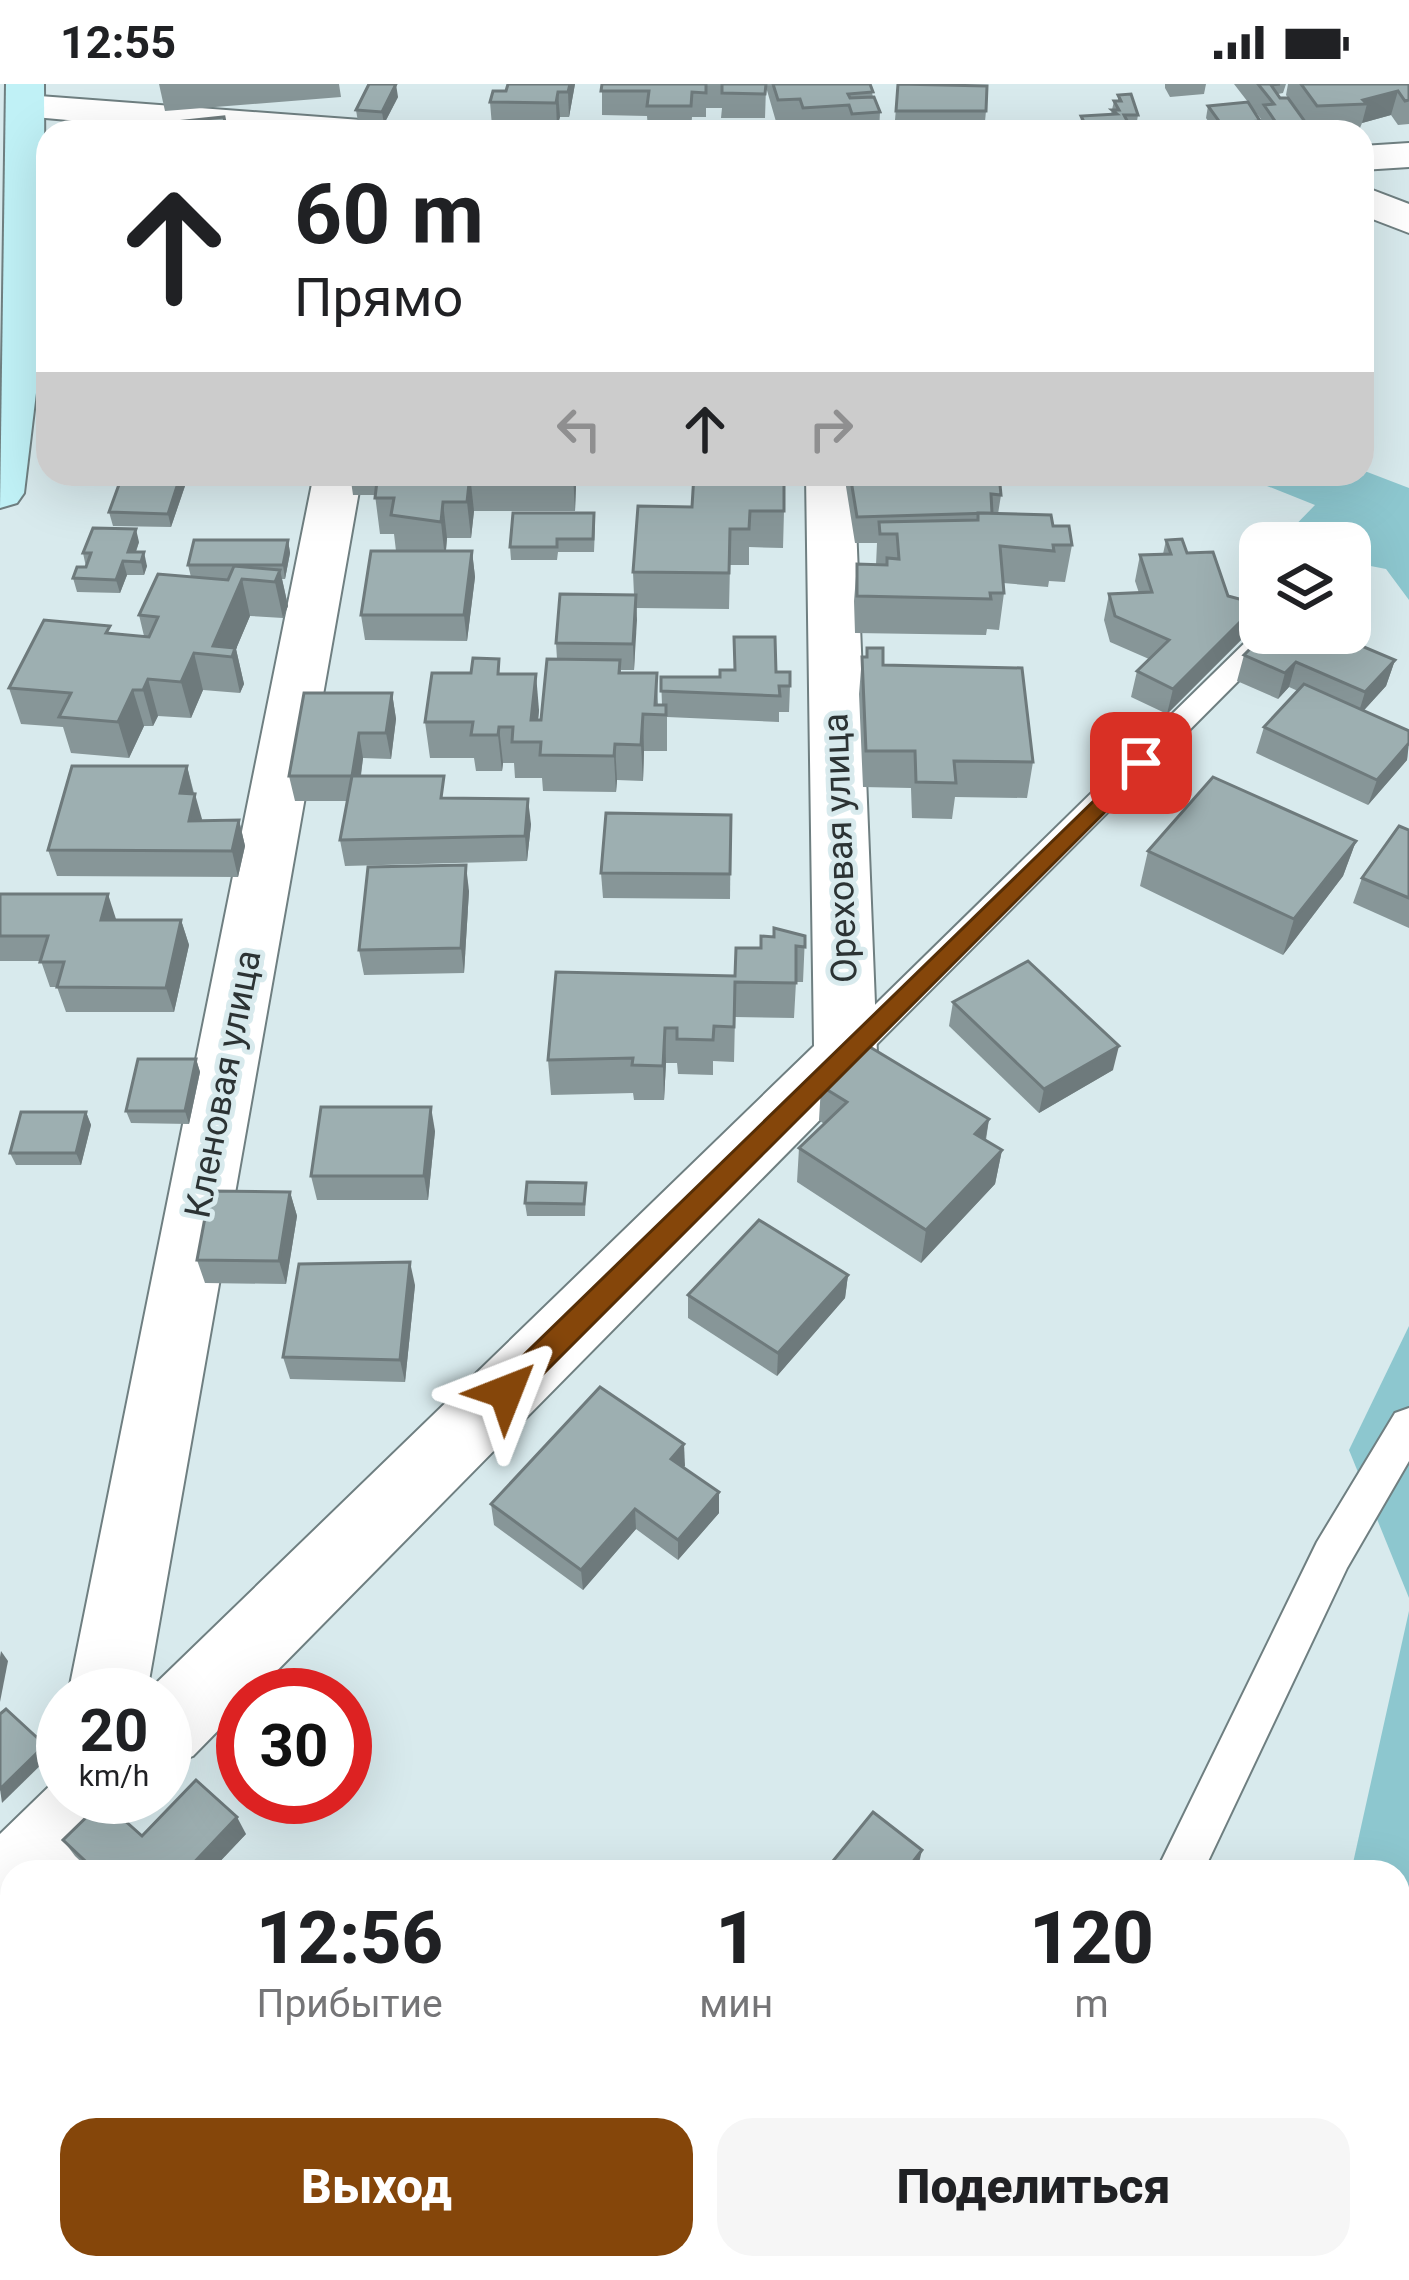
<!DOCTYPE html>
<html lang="ru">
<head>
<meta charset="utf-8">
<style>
	:root { --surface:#fff; --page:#f6f6f6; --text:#202124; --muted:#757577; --accent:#85460a }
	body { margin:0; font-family:Roboto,sans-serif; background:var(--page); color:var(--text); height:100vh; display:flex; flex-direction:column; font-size:45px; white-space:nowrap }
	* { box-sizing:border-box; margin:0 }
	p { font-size:39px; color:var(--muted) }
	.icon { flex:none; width:66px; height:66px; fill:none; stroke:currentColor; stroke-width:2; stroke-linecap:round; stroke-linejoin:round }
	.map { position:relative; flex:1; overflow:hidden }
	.sheet { position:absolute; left:0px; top:1776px; width:1410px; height:420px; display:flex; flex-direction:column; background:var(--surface); border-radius:36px 36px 0 0; box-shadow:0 12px 48px #0002 }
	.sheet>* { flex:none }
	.guide { position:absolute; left:36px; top:36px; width:1338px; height:366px; border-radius:36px; box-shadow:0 12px 48px #0002; background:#fff; color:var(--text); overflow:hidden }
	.tools { position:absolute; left:1239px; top:438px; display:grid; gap:24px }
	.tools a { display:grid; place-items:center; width:132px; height:132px; border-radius:24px; background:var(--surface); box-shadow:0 12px 48px #0002; font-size:60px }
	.speed { position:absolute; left:36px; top:1584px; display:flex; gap:24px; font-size:60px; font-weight:700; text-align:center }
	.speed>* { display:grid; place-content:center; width:156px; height:156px; border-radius:50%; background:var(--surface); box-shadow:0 12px 48px #0002; line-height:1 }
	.speed small { font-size:30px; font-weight:400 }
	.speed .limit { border:18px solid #d22; background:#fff; color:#111 }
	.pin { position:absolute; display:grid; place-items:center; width:102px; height:102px; color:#fff; margin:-51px; border-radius:24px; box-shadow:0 6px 18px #0006 }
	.me { position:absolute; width:132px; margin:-66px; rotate:45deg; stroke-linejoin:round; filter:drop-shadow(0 0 9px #0008) }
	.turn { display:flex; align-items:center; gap:42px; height:252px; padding:0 60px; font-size:54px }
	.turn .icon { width:156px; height:156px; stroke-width:2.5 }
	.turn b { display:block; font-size:84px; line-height:102px }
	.lanes { display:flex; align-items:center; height:114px; padding:0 60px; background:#0003; justify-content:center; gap:60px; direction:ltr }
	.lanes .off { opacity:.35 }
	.eta { display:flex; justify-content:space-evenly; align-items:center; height:204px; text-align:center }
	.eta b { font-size:72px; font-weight:800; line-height:84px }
	.action { display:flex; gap:24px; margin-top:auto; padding:24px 60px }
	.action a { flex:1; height:138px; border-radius:36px; background:var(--accent); color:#fff; font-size:48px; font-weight:800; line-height:138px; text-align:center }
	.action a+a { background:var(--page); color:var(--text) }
	.status { display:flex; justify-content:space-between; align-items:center; height:84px; padding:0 60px; background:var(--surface); direction:ltr }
	.status svg { height:33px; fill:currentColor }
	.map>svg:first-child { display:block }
	.green { fill:#8dc7cf }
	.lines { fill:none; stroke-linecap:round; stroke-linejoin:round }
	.lane-casing { stroke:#6f7f81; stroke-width:4 }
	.street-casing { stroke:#6f7f81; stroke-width:4 }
	.secondary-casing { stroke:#6f7f81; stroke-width:4 }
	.lane { fill:#fff; fill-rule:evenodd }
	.street { fill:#fff; fill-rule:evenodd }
	.secondary { fill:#c0f1f6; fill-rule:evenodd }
	.wall { fill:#879698 }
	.shaded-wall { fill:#6e7a7c }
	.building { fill:#9dafb1; stroke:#6e7a7c; stroke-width:3 }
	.route { fill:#85460a; stroke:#562e06; stroke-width:3 }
	.labels { text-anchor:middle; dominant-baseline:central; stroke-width:10; stroke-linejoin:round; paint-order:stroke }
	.street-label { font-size:36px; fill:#2c3334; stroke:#d8eaed }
</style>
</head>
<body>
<div class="status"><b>12:55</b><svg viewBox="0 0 49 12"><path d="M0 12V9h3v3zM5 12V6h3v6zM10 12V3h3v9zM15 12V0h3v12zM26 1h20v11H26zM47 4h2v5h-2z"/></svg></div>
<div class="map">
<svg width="1409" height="2196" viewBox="0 0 1409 2196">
	<rect width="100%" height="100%" fill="#d8eaed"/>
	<g class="green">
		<polygon points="1362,386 1409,404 1409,516 1386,485 1350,478 1350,459 1278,459 1315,421 1237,390"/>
		<polygon points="1409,1242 1409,1514 1349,1366"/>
		<polygon points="1409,1527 1409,2196 1260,2196 1262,2184 1398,2184 1398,1788 1351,1788"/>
	</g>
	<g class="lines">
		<g class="lane-casing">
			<g id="lane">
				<polygon points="1260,544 1260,549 1286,549 858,979 834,979 829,970 834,961"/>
				<polygon points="1409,1324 1409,1377 1347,1484 1203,1788 1156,1788 1317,1458 1395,1329"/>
				<polygon points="927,2184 980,2184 975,2196 922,2196"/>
			</g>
		</g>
		<g class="street-casing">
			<g id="street">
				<polygon points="26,11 361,36 375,39 381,48 201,48 12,31 6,23 12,15"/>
				<polygon points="1409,59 1409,83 1362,86 1362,62"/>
				<polygon points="1362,102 1409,120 1409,149 1362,131"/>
				<polygon points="314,390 362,390 147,1608 814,962 806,390 854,390 877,970 868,987 253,1611 243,1611 243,1621 193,1672 165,1683 165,1611 68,1611"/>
				<polygon points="63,1689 63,1713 137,1713 125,1741 79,1788 12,1788 12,1826 0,1821 0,1750"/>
			</g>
		</g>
		<g class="secondary-casing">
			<polygon id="secondary" points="6,0 44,0 45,234 24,409 17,419 0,424"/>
		</g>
		<use href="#lane" class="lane"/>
		<use href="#street" class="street"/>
		<use href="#secondary" class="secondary"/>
	</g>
	<g class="wall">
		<polygon points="159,0 339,0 341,13 165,27"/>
		<polygon points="508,0 575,0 569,33 560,33 557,43 492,42 490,18 506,7"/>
		<polygon points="602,0 870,0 873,13 880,28 879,48 848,48 847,45 802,48 799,39 777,41 766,3 765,34 721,34 722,24 706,24 706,33 692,33 691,47 648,46 647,32 602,31"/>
		<polygon points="898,0 986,27 984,48 894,48"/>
		<polygon points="1165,0 1206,0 1204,10 1170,13 1165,4"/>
		<polygon points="1234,0 1286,0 1283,9 1278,10 1280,14 1288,14 1286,11 1288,0 1409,0 1409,40 1398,41 1391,31 1362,39 1360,44 1311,46 1306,39 1304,48 1261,48 1259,45 1261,35"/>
		<polygon points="1118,11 1138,31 1136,43 1131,44 1133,48 1077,48 1078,45 1080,45 1081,32 1111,30 1114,17 1118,17"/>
		<polygon points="398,13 384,40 358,38 356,26"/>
		<polygon points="1208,22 1260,37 1258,48 1215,48 1206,34"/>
		<polygon points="350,390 576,390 575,427 474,427 471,454 447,454 446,467 472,467 475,493 467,557 365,556 361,531 396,467 394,450 380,450 375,411 353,411"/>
		<polygon points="844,390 999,390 1001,411 998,430 1053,442 1072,461 1065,498 1049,497 1048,503 1003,499 1004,509 999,546 987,545 986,551 855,549 854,517 857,480 876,481 877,459 855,459"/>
		<polygon points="186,399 171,443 113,442 109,428"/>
		<polygon points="638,422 784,427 783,464 749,463 749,481 730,481 729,525 636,524 634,586 621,586 621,589 657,589 658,621 662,621 661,593 720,593 734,586 734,553 790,602 789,628 779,628 779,638 667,633 667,667 644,667 643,697 617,696 616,708 543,707 542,694 515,694 514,679 503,679 502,687 476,687 474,674 430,674 425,638 501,590 539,626 538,636 541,636 557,575 556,559 634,511 633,488"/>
		<polygon points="595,443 594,468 558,468 557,476 511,476 510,463"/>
		<polygon points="288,456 290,469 285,495 282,495 288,522 283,534 250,532 236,565 244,600 240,609 203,606 191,634 158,632 153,642 144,642 129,674 71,669 63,643 21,640 9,604 113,550 144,552 139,531 191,493 188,481"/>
		<polygon points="1166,456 1187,469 1228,512 1258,520 1251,546 1167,630 1131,613 1137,587 1149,575 1110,558 1104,536 1109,510 1139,509 1135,497 1140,471 1163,470"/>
		<polygon points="139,458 136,468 147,482 144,491 127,491 120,509 77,508 73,494 86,483 83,469"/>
		<polygon points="1361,561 1395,576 1386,602 1363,627 1409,647 1407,676 1368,721 1256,669 1264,643 1298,607 1289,603 1278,615 1237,597 1244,571"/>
		<polygon points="862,573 883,581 1033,678 1027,714 955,713 952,735 912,734 911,704 863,703 859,610"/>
		<polygon points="392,609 396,635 391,675 363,674 361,692 447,714 531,740 527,777 345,782 340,756 347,717 295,717 289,692"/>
		<polygon points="187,682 201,736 239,736 245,762 238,793 57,792 48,766"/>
		<polygon points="731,731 730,815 603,814 601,789"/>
		<polygon points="1409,746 1409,844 1353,819 1362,794"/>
		<polygon points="1356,757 1343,792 1283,871 1140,802 1148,767"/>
		<polygon points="469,807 464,889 364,891 359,866"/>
		<polygon points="0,810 116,836 181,836 189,861 174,928 66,928 57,903 50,903 41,877 0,877"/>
		<polygon points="805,852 803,898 796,898 794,934 735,933 734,978 713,977 713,991 678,990 677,979 666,979 664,1016 634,1016 633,1009 551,1011 548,976 735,892 761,864"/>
		<polygon points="953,918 1113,986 1039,1029 949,942"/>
		<polygon points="196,975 200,988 189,1040 131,1039 126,1027"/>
		<polygon points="821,1002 989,1035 986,1056 1002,1066 995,1100 921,1179 797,1098 799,1064 824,1040 819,1036"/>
		<polygon points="86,1028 91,1041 81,1081 16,1081 10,1069"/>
		<polygon points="435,1047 428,1116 317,1116 311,1092"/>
		<polygon points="586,1099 585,1132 527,1132 525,1119"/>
		<polygon points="290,1108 297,1132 286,1200 205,1199 197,1176"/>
		<polygon points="848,1191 845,1214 777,1292 688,1234 688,1211"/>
		<polygon points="415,1201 405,1298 290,1295 283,1273"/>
		<polygon points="685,1382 683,1383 719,1429 678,1476 636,1445 583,1506 494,1441 491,1420"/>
		<polygon points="246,1750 210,1788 92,1788 75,1772 63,1756"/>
	</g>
	<g class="shaded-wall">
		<polygon points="396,0 398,13 384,40 382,28"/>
		<polygon points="570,0 575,0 569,33 568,8"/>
		<polygon points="1398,7 1391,31 1362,39 1367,20 1363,16"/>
		<polygon points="558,8 560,33 557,43 556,19"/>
		<polygon points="181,390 184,390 186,399 171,443 168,430"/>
		<polygon points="470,390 474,427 471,454 467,418"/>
		<polygon points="573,390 576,390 576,404 575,427"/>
		<polygon points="443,418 447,454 445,475 441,438"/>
		<polygon points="136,445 139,458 132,478 128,468"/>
		<polygon points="288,456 290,469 285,495 283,481"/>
		<polygon points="472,467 475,493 467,557 464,531"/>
		<polygon points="144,468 147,482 144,491 141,478"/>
		<polygon points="123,477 127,491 120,509 116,496"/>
		<polygon points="280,486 288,522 283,534 275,498"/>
		<polygon points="242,495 250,532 236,565 244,600 240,609 232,573 213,562"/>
		<polygon points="636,511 637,536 634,586 633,560"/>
		<polygon points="1258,520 1251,546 1167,630 1173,605"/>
		<polygon points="1368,541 1360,567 1352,558"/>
		<polygon points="194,569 203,606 191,634 181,598"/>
		<polygon points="1395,576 1386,602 1357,634 1365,608"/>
		<polygon points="1296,578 1289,603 1278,615 1285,589"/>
		<polygon points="536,590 539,626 536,658 531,636"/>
		<polygon points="148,595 158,632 153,642 143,606"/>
		<polygon points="133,606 144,642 129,674 118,638"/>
		<polygon points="392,609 396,635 391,675 386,649"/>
		<polygon points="643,630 644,667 643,697 641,661"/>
		<polygon points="499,643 503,679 502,687 498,651"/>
		<polygon points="359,649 363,674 357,717 352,692"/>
		<polygon points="1409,659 1407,676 1368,721 1377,696"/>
		<polygon points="615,660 617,696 616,708 614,672"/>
		<polygon points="187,682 193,708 187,735 180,709"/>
		<polygon points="195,710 202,735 196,762 189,737"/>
		<polygon points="528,715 531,740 527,777 525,752"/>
		<polygon points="239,736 245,762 238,793 232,767"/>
		<polygon points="1356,757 1343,792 1283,871 1294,835"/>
		<polygon points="466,781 469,807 464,889 461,864"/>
		<polygon points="108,810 116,835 101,836"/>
		<polygon points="181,836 189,861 174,928 166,904"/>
		<polygon points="665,944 666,979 664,1016 663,982"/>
		<polygon points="1119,962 1113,986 1039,1029 1044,1005"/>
		<polygon points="196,975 200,988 189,1040 185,1027"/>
		<polygon points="431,1023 435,1047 428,1116 424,1092"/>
		<polygon points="86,1028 91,1041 81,1081 76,1069"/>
		<polygon points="989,1035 983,1069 975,1050"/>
		<polygon points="1002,1066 995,1100 921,1179 926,1146"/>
		<polygon points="290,1108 297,1132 286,1200 279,1177"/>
		<polygon points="410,1178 415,1201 405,1298 400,1276"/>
		<polygon points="848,1191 845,1214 777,1292 778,1269"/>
		<polygon points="684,1360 685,1382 672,1396 671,1375"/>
		<polygon points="719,1408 719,1429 678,1476 678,1456"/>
		<polygon points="635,1425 636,1445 583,1506 581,1486"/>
		<polygon points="1,1567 8,1577 0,1618 0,1573"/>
		<polygon points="45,1661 51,1671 2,1719 0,1705"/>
		<polygon points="237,1733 246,1750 210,1788 185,1788"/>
		<polygon points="922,1766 917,1788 905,1788"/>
		<polygon points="462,2184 480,2184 471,2196 453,2196"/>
	</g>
	<g class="building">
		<polygon points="369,0 396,0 382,28 356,26"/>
		<polygon points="508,0 570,0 568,8 558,8 556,19 490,18 493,7 506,7"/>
		<polygon points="602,0 706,0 706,9 692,8 691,22 647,22 649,7 601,7"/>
		<polygon points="722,0 766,0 765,10 722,9"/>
		<polygon points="773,0 870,0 873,8 848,10 850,14 874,13 880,28 852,30 849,21 803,24 800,15 778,16"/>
		<polygon points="898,0 987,2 986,27 896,27"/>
		<polygon points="1258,0 1280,0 1271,1 1280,14 1288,14 1306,39 1277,40 1264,21 1274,20"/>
		<polygon points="1301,0 1409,0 1409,16 1405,17 1398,7 1363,16 1367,20 1317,22"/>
		<polygon points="1131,10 1138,31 1124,31 1133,48 1079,48 1078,45 1087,44 1081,32 1117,30 1112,26 1119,26 1114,17 1121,17 1118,11"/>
		<polygon points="1248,18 1260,37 1221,40 1208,22"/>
		<polygon points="224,33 227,48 147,48 146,41"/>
		<polygon points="238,42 313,47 234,48"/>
		<polygon points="164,390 181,390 168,430 109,428 121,395 162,396"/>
		<polygon points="397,390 573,390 470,390 467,418 443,418 441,438 391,431 394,414 375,414 377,397 396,397"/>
		<polygon points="694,390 784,390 784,427 750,427 749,445 730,445 729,489 633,488 638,422 692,423"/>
		<polygon points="850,390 999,390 1001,411 991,410 992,429 857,433"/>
		<polygon points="513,429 594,429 593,455 557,455 557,463 510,463"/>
		<polygon points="978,429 1051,431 1053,442 1069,442 1072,461 1053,461 1054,467 1000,462 1004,509 990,509 991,515 857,512 857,480 887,481 887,474 899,475 897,450 880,450 879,438 978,436"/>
		<polygon points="93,444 136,445 128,468 144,468 141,478 123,477 116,496 73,494 77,483 86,483 91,469 83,469"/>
		<polygon points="1182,455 1187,469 1213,468 1228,512 1258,520 1173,605 1137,587 1169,556 1115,532 1109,510 1152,508 1140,471 1171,470 1166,456"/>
		<polygon points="194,456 288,456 283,481 188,481"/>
		<polygon points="371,467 472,467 464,531 361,531"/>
		<polygon points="234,482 280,486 275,498 242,495 213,562 235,564 232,573 194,569 181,598 148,595 143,606 133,606 118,638 59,633 71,609 9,604 44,536 110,542 106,549 149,553 158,533 139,531 158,490 228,496"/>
		<polygon points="560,510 636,511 633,560 556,559"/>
		<polygon points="1350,533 1368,541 1352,558 1395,576 1365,608 1296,578 1285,589 1244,571 1266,549 1350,549"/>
		<polygon points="734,553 775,553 776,588 790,588 790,602 779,602 780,612 661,607 661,593 720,593 720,586 735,586"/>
		<polygon points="867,564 883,564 883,581 1022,584 1033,678 954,677 956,699 916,698 915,667 866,667 862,573 867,573"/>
		<polygon points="473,574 499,575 498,590 536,590 531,636 541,636 547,575 620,576 619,589 657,589 655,621 666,621 666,631 643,630 641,661 615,660 614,672 540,671 541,658 512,658 513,643 499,643 498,651 471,651 473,638 425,638 432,589 471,589"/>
		<polygon points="1304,600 1409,647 1409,659 1377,696 1264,643"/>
		<polygon points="304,609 392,609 386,649 359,649 352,692 289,692"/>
		<polygon points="72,682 187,682 180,709 195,710 189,737 239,736 232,767 48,766"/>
		<polygon points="352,692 444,692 441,714 528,715 525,752 340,756"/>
		<polygon points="1213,693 1356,757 1294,835 1148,767"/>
		<polygon points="606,729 731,731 730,790 601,789"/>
		<polygon points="1399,742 1409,746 1409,814 1362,794"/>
		<polygon points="466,781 461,864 359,866 368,783"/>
		<polygon points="0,810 108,810 101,836 181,836 166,904 57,903 64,878 40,878 48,852 0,852"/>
		<polygon points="774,844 805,852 805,863 796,862 796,899 735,898 734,943 714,942 713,956 677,955 677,944 665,944 663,982 632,981 633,974 548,976 556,888 735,892 736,864 761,864 761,852 774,853"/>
		<polygon points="1028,877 1119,962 1044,1005 953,918"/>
		<polygon points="865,960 989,1035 975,1050 1002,1066 926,1146 799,1064 847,1018 821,1002"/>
		<polygon points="138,975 196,975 185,1027 126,1027"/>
		<polygon points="321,1023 431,1023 424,1092 311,1092"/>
		<polygon points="21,1028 86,1028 76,1069 10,1069"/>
		<polygon points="527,1098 586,1099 584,1120 525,1119"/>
		<polygon points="210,1107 290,1108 279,1177 197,1176"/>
		<polygon points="759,1136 848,1191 778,1269 688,1211"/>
		<polygon points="410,1178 400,1276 283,1273 299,1180"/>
		<polygon points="600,1303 684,1360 671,1375 719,1408 678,1456 635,1425 581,1486 491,1420"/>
		<polygon points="6,1625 45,1661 0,1705 0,1630"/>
		<polygon points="196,1696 237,1733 185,1788 97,1788 63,1756 103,1717 142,1752"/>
		<polygon points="873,1728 922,1766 905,1788 824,1788"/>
		<polygon points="214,2184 462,2184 453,2196 204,2196"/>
		<polygon points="538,2184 775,2184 789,2196 529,2196"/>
	</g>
	<polygon class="route" points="1141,671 1149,673 1149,684 516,1317 495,1317 491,1308 495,1299"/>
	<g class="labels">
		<g class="street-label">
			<text transform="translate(840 764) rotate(-92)">Ореховая улица</text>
			<text transform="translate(223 1000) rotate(-79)">Кленовая улица</text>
		</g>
	</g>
</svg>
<div class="tools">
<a><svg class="icon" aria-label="layers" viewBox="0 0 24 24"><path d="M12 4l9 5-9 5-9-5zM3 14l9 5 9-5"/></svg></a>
</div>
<div class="speed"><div>20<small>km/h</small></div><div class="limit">30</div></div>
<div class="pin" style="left:1141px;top:679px;background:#d93025"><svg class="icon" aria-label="arrive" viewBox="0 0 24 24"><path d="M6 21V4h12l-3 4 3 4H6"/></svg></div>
<svg class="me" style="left:506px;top:1308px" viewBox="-20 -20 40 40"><path d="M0-17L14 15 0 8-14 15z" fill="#85460a" stroke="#fff" stroke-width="4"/></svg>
<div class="guide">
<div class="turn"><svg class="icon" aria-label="ahead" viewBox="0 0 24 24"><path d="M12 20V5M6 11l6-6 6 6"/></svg><div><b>60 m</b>Прямо</div></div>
<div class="lanes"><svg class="icon off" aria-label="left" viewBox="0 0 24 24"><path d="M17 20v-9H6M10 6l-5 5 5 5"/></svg><svg class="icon" aria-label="ahead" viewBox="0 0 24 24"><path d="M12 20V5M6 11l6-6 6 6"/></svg><svg class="icon off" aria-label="right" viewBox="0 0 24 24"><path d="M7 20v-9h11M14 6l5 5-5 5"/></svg></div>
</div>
<section class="sheet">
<div class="eta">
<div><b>12:56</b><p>Прибытие</p></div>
<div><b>1</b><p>мин</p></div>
<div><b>120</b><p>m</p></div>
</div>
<div class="action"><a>Выход</a><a>Поделиться</a></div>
</section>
</div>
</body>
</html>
